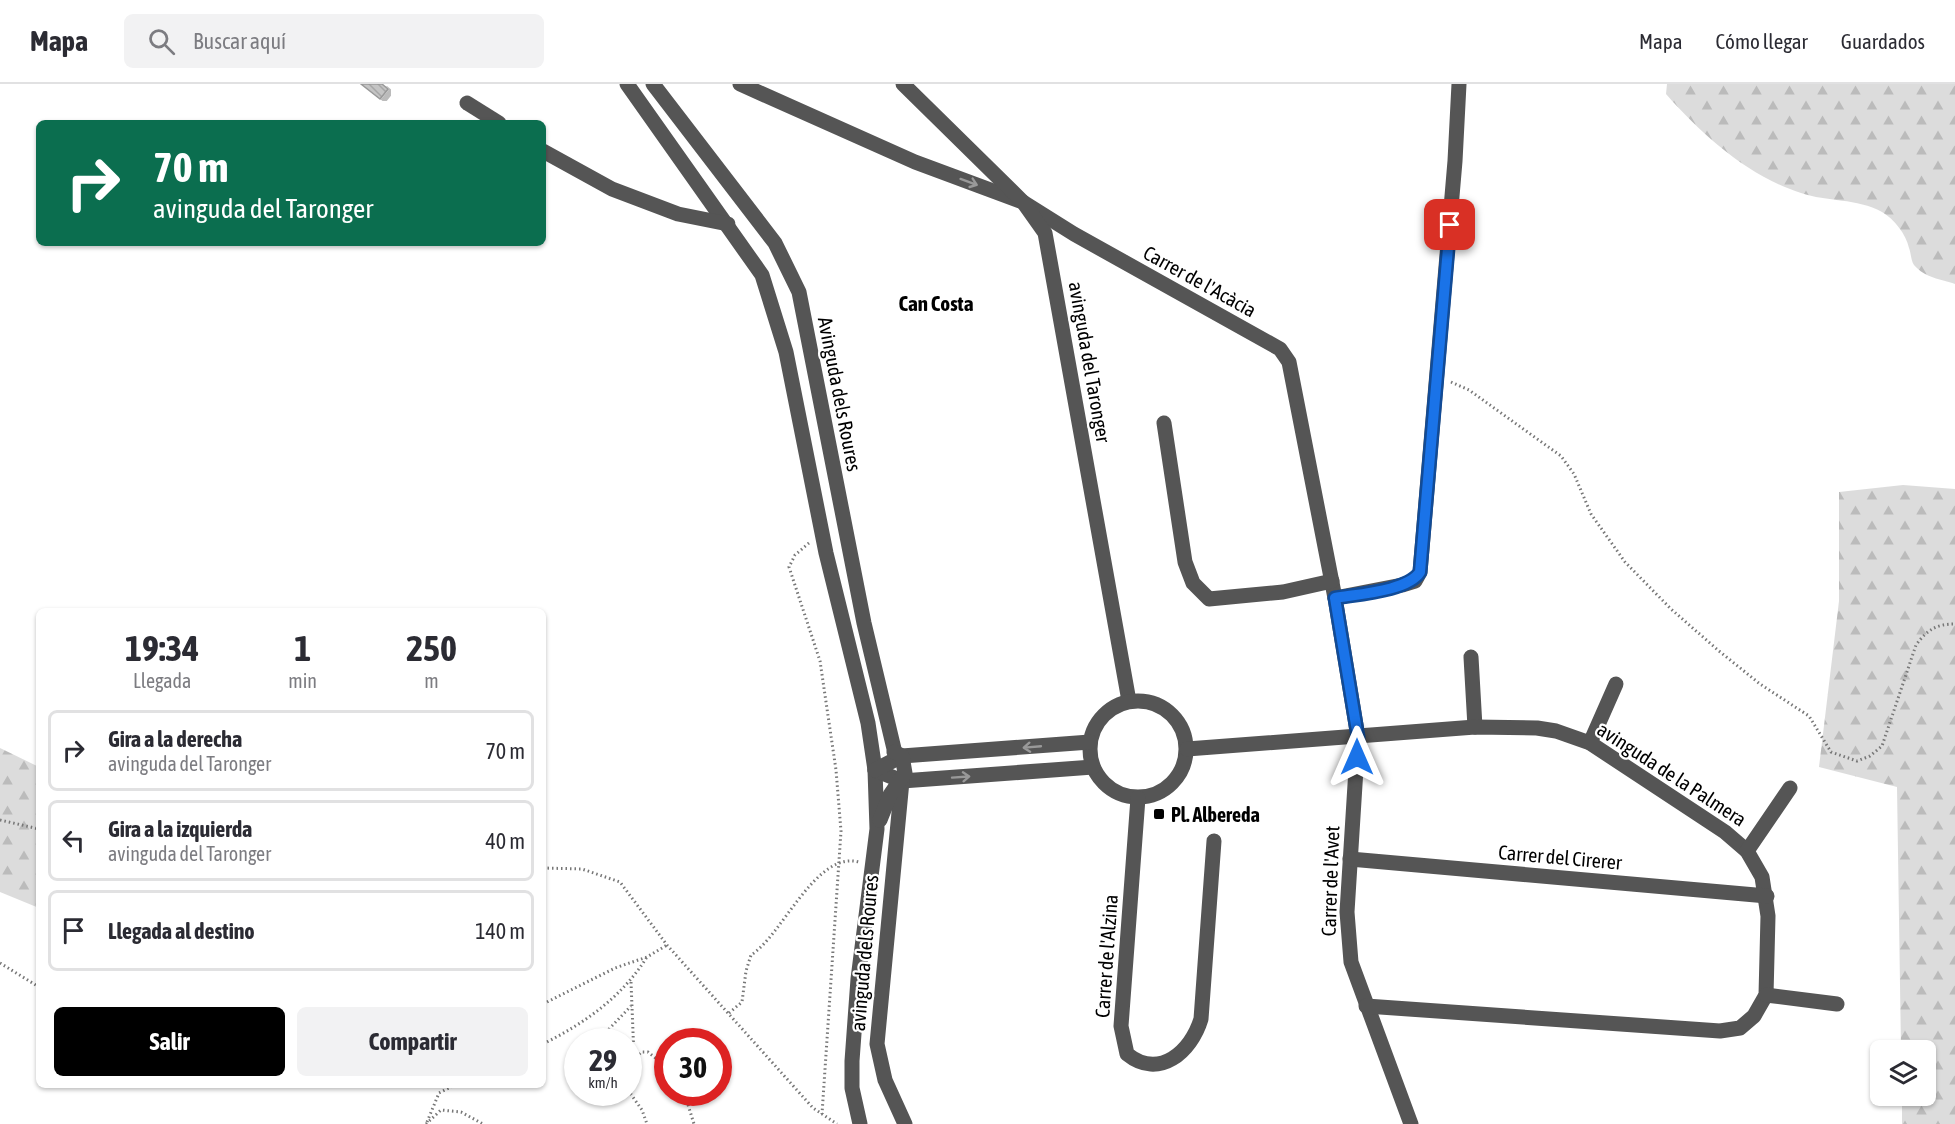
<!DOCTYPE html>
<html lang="es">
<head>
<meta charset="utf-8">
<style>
	:root { --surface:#fff; --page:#f2f2f3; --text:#2b2b33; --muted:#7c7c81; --line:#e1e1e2; --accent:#000 }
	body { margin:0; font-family:"Asap Condensed",sans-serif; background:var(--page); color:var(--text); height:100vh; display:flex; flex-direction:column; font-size:22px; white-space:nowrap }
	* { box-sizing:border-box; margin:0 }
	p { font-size:20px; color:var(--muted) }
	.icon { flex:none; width:33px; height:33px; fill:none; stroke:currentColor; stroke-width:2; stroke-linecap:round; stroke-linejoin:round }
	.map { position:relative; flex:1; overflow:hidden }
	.drawer { position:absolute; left:36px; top:524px; width:510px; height:480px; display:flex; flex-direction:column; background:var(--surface); border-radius:9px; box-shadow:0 2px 4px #0004 }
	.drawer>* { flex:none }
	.hud { position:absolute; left:36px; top:36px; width:510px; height:126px; border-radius:9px; box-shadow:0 2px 4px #0004; background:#0b6e4f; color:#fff; overflow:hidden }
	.fabs { position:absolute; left:1870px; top:956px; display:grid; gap:12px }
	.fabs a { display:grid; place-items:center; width:66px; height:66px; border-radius:9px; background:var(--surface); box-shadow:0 2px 4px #0004; font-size:30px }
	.speed { position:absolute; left:564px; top:944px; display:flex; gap:12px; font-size:30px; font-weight:700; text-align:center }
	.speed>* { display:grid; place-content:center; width:78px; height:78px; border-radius:50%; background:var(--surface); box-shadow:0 2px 4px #0004; line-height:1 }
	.speed small { font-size:15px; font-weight:400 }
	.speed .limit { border:9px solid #d22; background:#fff; color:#111 }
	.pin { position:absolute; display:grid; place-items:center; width:51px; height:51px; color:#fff; margin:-26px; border-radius:12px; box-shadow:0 3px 9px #0006 }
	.me { position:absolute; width:66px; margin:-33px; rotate:0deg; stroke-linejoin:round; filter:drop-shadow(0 0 4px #0008) }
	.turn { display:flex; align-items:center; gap:21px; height:126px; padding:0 18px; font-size:27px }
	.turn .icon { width:78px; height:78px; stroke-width:2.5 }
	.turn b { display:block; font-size:42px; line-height:51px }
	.eta { display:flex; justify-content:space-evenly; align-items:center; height:102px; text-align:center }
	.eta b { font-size:36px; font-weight:700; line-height:42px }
	.cta { display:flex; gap:12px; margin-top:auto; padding:12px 18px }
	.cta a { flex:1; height:69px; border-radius:9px; background:var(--accent); color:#fff; font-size:24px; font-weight:700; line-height:69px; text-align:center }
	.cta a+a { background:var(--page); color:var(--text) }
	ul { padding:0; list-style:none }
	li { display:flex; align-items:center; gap:18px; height:81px; margin:0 12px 9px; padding:0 6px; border:3px solid var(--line); border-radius:9px }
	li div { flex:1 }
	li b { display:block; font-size:22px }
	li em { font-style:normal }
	header { display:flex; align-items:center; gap:36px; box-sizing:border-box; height:84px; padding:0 30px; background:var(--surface); border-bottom:2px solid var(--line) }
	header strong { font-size:28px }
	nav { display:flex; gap:33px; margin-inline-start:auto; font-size:21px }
	.search { width:420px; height:54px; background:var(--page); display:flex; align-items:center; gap:15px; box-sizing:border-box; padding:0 21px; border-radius:9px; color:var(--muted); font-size:22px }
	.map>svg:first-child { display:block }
	.forest { fill:url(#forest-firs) }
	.building { fill:url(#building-back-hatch); stroke:#999; stroke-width:1.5; filter:url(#shadow) }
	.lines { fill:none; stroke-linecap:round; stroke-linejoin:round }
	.path { stroke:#777; stroke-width:3; stroke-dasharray:1.5 3; stroke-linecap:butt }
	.minor { stroke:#555; stroke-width:15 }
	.oneway { stroke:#999 }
	.route-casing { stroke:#114b97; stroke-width:15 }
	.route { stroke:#1a73e8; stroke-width:10 }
	.poi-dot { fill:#000; stroke:#fff; stroke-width:2 }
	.labels { text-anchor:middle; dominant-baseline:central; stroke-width:4.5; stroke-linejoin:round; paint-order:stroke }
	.street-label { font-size:20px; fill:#000; stroke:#fff }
	.poi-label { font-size:20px; font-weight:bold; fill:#000; stroke:#fff; text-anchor:start }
	.neighbourhood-label { font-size:21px; font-weight:bold; fill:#000; stroke:#fff }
</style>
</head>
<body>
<header>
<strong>Mapa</strong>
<div class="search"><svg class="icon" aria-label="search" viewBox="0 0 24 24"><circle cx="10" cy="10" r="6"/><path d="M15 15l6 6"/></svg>Buscar aquí</div>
<nav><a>Mapa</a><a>Cómo llegar</a><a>Guardados</a></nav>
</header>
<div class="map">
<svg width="1955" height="1040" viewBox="0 0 1955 1040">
	<defs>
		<pattern id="forest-firs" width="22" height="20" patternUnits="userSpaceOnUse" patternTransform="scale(1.5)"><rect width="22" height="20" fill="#dcdcdc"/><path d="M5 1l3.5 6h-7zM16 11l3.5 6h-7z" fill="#bbb"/></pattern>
		<pattern id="building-back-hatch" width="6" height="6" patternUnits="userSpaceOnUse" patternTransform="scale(1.5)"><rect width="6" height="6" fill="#c4c4c4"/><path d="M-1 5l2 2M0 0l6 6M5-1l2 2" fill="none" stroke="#a7a7a7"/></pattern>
		<filter id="shadow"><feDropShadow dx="5" dy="3" stdDeviation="0" flood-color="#0004"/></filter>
	</defs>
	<rect width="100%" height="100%" fill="#fff"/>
	<g class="forest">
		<path d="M1667,0H1955V200C1941,195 1925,194 1914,181C1911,177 1911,169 1909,164C1906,150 1894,135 1882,128C1857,114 1827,118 1801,109C1748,92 1702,51 1666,10Z"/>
		<polygon points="1903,401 1955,405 1955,1040 1902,1040 1902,1011 1926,1011 1926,966 1901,966 1897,703 1819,683 1839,517 1839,408"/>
		<polygon points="0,664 39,683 39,824 0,808"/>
	</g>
	<polygon class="building" points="361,0 382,0 388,5 380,15"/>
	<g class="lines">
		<g class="path">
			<path d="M1451,298L1469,306L1561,372L1574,390L1591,430L1625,478L1671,525L1719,567L1760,600L1809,632L1831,668L1857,677L1870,672L1882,662L1916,561C1927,546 1936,540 1955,540"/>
			<polyline points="809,459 795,471 789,483 820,577 836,686 841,747 822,1030"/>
			<polyline points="0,736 39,745"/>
			<polyline points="543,784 582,785 620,798 667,861 813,1024 837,1040"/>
			<polyline points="0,879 39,903"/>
			<polyline points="631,898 634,973"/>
			<polyline points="543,920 615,884 647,873 667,861"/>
			<path d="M729,929L742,918L746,887L751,871C782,852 816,766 859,778"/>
			<polyline points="602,957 609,945 631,922"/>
			<path d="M543,960C585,939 622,913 647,873"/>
			<polyline points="628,998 629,983 641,968 648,968 668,984"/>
			<polyline points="628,1006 642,1026 647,1040"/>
			<polyline points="684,1008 694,1040"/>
			<polyline points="427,1038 439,1009 457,1000"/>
			<polyline points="426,1040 441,1026 461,1028 483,1040"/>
		</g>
		<g class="minor">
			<polyline points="627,0 762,191 786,268 826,469 868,639 875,686 877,745 858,895 852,977 852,1004 860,1040"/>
			<polyline points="653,0 775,159 799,208 864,539 895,669"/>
			<polyline points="740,0 915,78 1023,118 1074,150 1280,265 1289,278 1335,514 1358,653 1347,828 1351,878 1411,1040"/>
			<polyline points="903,0 1023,118 1045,149 1129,617"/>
			<polyline points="467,19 499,39"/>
			<polyline points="543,67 612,105 678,130 728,140"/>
			<polyline points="1164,339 1185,478 1193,499 1209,515 1283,508 1332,497"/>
			<polyline points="1335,514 1402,501 1415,497 1420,488 1455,77 1459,0"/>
			<polyline points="1471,573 1475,643"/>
			<circle cx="1138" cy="665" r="48"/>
			<polyline points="1590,659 1616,600"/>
			<polyline points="1187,665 1475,643 1537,644 1556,647 1590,659 1725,748 1747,767 1762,793 1768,832 1766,911 1754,932 1740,944 1720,947 1366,922"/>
			<polyline points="875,686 902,697 1093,683"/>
			<polyline points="875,686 902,672 1090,658"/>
			<polyline points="902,697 877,960 885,996 905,1040"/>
			<path d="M1138,714L1121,942L1127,970C1159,996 1191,968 1201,935L1214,757"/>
			<polyline points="880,736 890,711 905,689 902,672 894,668"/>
			<polyline points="1747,767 1790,704"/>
			<polyline points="1350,775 1767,812"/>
			<polyline points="1766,911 1837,920"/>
		</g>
	</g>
	<defs><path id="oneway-shaft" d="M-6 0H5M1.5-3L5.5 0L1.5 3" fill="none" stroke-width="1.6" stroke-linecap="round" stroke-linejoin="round" transform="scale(1.5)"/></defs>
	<g class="oneway">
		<use href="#oneway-shaft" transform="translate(969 98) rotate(20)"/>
		<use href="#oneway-shaft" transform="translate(1032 663) rotate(175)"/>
		<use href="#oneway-shaft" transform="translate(961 693) rotate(-4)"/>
	</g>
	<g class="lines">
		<g class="route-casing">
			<path id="route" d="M1357,673L1358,653L1335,514C1358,510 1408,507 1420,488L1450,141"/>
		</g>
		<use href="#route" class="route"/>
	</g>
	<rect class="poi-dot" x="1153" y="724" width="12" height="12" rx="3"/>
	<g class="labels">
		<g class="street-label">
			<text transform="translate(1200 197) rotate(29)">Carrer de l'Acàcia</text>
			<text transform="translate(1090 278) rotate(80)">avinguda del Taronger</text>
			<text transform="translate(840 310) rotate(79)">Avinguda dels Roures</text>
			<text transform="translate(1672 690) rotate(33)">avinguda de la Palmera</text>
			<text transform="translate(1560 773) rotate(5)">Carrer del Cirerer</text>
			<text transform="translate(1330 797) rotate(-88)">Carrer de l'Avet</text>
			<text transform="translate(864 869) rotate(-85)">avinguda dels Roures</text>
			<text transform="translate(1106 872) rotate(-86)">Carrer de l'Alzina</text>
		</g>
		<g class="poi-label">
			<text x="1171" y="730">Pl. Albereda</text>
		</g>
		<g class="neighbourhood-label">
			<text x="936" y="219">Can Costa</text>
		</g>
	</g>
</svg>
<div class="fabs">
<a><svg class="icon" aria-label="layers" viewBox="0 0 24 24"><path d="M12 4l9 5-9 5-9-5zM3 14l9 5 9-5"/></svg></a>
</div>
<div class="speed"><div>29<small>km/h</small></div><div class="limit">30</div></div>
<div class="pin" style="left:1450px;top:141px;background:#d93025"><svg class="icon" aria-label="arrive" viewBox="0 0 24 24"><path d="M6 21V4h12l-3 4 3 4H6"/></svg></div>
<svg class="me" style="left:1357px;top:673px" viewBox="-20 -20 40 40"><path d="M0-17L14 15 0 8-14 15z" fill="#1a73e8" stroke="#fff" stroke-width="4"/></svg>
<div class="hud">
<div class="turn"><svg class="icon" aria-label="right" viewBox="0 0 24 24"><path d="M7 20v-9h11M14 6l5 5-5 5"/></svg><div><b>70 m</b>avinguda del Taronger</div></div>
</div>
<section class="drawer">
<div class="eta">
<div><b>19:34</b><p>Llegada</p></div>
<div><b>1</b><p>min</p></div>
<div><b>250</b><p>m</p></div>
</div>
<ul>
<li><svg class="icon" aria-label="right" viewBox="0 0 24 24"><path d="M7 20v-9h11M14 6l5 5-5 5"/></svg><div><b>Gira a la derecha</b><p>avinguda del Taronger</p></div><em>70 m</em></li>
<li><svg class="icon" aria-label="left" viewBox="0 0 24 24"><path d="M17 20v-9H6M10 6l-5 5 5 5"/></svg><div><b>Gira a la izquierda</b><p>avinguda del Taronger</p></div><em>40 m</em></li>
<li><svg class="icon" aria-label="arrive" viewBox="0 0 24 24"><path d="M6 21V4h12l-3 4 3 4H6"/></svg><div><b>Llegada al destino</b></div><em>140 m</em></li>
</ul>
<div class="cta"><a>Salir</a><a>Compartir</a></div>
</section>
</div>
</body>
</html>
